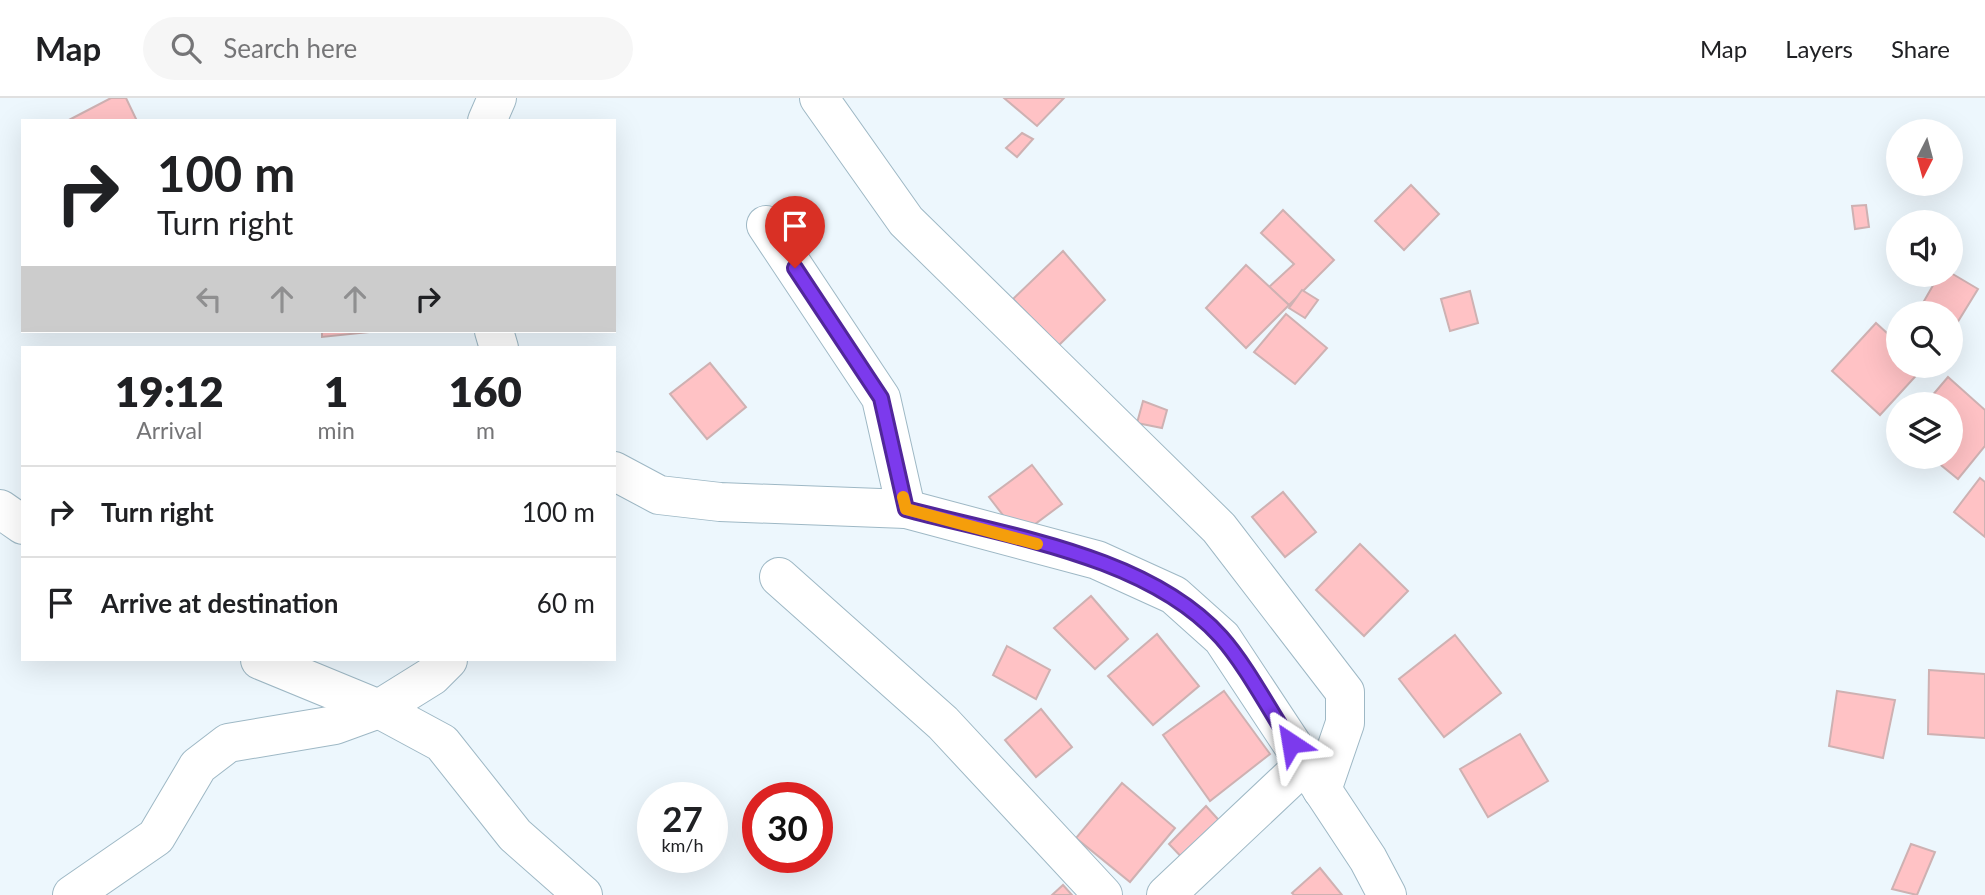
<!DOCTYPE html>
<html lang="en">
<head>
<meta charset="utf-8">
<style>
	:root { --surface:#fff; --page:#f6f6f6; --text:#202124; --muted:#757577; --line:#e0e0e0 }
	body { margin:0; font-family:Lato,sans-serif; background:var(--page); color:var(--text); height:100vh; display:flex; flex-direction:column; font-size:26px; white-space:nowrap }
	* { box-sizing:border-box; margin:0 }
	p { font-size:23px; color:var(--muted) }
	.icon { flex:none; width:38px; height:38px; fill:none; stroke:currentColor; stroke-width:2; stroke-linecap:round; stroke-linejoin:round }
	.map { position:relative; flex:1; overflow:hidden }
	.details { position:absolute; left:21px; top:248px; width:595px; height:315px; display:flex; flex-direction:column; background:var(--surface); border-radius:0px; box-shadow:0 7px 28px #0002 }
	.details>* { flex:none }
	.top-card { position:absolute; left:21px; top:21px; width:595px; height:214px; border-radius:0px; box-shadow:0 7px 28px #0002; background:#fff; color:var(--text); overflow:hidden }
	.needle { width:46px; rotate:186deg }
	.buttons { position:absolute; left:1886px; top:21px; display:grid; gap:14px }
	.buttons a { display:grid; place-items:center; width:77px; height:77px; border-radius:50%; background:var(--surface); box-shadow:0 7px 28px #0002; font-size:35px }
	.speed { position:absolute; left:637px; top:684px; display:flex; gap:14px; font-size:35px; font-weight:700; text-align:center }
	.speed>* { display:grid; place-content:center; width:91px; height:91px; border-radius:50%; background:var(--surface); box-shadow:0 7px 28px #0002; line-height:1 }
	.speed small { font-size:18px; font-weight:400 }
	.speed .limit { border:10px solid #d22; background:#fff; color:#111 }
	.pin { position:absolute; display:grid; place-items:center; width:60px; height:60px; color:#fff; margin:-72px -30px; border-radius:50% 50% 50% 0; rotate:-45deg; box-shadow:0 0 7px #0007 }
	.pin .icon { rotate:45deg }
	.me { position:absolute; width:77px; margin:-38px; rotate:327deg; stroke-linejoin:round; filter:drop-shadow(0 0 5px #0008) }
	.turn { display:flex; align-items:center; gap:24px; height:147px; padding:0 21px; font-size:32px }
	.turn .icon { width:91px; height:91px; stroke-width:2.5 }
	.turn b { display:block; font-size:49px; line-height:60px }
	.lanes { display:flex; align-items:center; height:66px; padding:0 21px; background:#0003; justify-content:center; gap:35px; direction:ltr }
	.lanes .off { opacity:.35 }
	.eta { display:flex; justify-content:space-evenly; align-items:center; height:119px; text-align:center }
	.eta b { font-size:42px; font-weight:800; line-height:49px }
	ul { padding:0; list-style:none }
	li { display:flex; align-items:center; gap:21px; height:91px; padding:0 21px; border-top:2px solid var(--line) }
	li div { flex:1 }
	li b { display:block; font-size:26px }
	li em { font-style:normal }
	header { display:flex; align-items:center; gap:42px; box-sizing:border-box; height:98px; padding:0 35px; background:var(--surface); border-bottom:2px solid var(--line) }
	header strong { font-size:33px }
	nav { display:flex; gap:38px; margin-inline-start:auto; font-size:24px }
	.search { width:490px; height:63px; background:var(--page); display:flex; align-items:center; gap:18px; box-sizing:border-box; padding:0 24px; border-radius:38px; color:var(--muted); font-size:26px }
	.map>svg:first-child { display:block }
	.building { fill:#ffc2c5; stroke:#ceb1b2; stroke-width:2 }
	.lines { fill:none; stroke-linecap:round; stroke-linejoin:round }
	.minor-casing { stroke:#9eb8c5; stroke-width:40 }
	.minor { stroke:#fff; stroke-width:38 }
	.route-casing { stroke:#51269a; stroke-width:18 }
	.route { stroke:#7c3aed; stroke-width:12 }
	.slow { stroke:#f59e0b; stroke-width:12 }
</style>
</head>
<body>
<header>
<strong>Map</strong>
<div class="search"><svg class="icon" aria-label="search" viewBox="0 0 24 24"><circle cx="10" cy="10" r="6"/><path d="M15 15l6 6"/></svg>Search here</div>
<nav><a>Map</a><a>Layers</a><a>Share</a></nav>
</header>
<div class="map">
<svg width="1985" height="797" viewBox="0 0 1985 797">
	<rect width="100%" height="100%" fill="#edf7fd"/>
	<g class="building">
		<polygon points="111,0 126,0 137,23 67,23"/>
		<polygon points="1004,0 1064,0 1037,28"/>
		<polygon points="1022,35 1033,41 1017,59 1006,50"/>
		<polygon points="1411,87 1439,116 1404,152 1375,123"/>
		<polygon points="1866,107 1869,129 1855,131 1852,108"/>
		<polygon points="1283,112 1334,162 1289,207 1269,189 1294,166 1261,135"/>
		<polygon points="1063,153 1105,202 1059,247 1013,201"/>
		<polygon points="1246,167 1289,207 1246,250 1206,210"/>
		<polygon points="1951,175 1978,191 1954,230 1951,215 1929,215 1920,210 1939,177"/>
		<polygon points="1302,192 1318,202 1305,220 1289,210"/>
		<polygon points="1470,193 1478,225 1450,233 1441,201"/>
		<polygon points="1286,216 1327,250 1295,286 1254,254"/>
		<polygon points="1876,225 1899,246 1899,268 1924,269 1880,317 1832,273"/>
		<polygon points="322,233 379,233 322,239"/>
		<polygon points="710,265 746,309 707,341 670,296"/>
		<polygon points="1948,279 1985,312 1985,348 1958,381 1931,359 1951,359 1951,306 1925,306"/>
		<polygon points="1143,303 1167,312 1162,330 1137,325"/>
		<polygon points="1032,367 1062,406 1019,438 989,399"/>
		<polygon points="1980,380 1985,384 1985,439 1954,414"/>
		<polygon points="1283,394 1316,434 1285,459 1252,419"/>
		<polygon points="1360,446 1408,493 1364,538 1316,492"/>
		<polygon points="1091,498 1128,541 1095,571 1054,530"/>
		<polygon points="1157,536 1199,588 1153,627 1108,578"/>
		<polygon points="1455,537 1501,595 1444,639 1399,581"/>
		<polygon points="1007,548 1050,572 1036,601 993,577"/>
		<polygon points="1929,572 1985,576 1985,640 1928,636"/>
		<polygon points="1224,593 1270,656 1210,703 1163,637"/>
		<polygon points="1837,593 1895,602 1883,660 1829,648"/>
		<polygon points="1041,611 1072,649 1036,679 1005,642"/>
		<polygon points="1520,636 1548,683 1488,719 1460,671"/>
		<polygon points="1122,685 1175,730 1130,784 1076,740"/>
		<polygon points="1206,708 1226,730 1189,767 1169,746"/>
		<polygon points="1911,746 1935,754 1917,797 1892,791"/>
		<polygon points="1320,770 1342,797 1294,797 1292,795"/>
		<polygon points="1063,787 1072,797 1052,797"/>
	</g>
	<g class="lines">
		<g class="minor-casing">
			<g id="minor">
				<polyline points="819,0 906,123 1219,430 1345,594 1345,625 1322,692"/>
				<polyline points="487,23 497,0"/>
				<polyline points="766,127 881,300 906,411"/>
				<polyline points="494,233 499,250"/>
				<polyline points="614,373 659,397 720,404 906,411 1097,462 1174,497 1222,540 1368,761 1387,797"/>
				<polyline points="0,411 23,427"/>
				<polyline points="779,479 943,625 1103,797"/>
				<polyline points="260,562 379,611 442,645 515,737 583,797"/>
				<polyline points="72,797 156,739 198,668 228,645 335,627 379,611 432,578 448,562"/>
				<polyline points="1166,797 1305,666"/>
			</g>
		</g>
		<use href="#minor" class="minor"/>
	</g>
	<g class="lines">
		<g class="route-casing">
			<path id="route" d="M795,170L881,300L906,411C1007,438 1148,458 1221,539C1246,567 1270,613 1291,645"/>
		</g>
		<use href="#route" class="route"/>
		<polyline class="slow" points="903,399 906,411 1037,446"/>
	</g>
</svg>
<div class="buttons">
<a><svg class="needle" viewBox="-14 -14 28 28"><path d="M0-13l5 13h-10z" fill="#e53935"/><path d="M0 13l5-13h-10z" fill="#757577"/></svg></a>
<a><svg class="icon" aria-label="sound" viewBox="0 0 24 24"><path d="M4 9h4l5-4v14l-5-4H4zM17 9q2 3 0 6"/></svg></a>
<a><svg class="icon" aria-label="search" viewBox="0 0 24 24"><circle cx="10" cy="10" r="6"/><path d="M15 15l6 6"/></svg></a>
<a><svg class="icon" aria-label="layers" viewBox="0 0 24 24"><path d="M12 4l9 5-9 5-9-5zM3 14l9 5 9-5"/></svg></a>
</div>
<div class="speed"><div>27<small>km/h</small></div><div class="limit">30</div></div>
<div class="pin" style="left:795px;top:170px;background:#d93025"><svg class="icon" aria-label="arrive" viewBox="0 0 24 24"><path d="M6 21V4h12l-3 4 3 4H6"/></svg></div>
<svg class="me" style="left:1291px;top:645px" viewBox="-20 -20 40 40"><path d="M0-17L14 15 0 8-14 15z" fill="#7c3aed" stroke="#fff" stroke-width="4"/></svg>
<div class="top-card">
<div class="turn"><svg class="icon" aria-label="right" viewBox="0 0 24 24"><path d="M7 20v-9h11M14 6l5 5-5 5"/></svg><div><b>100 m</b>Turn right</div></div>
<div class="lanes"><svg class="icon off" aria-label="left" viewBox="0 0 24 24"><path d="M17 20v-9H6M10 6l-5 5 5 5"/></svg><svg class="icon off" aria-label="ahead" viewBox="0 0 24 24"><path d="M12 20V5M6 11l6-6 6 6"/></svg><svg class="icon off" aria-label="ahead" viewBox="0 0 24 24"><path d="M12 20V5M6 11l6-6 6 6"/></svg><svg class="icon" aria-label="right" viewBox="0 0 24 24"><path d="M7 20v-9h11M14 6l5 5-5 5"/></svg></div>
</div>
<section class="details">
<div class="eta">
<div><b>19:12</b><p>Arrival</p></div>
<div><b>1</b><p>min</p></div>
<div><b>160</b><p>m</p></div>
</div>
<ul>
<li><svg class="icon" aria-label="right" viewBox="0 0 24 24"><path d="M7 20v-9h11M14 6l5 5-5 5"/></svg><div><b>Turn right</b></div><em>100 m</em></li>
<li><svg class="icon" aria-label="arrive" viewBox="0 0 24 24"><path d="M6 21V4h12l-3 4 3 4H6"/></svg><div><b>Arrive at destination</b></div><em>60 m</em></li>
</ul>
</section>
</div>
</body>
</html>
